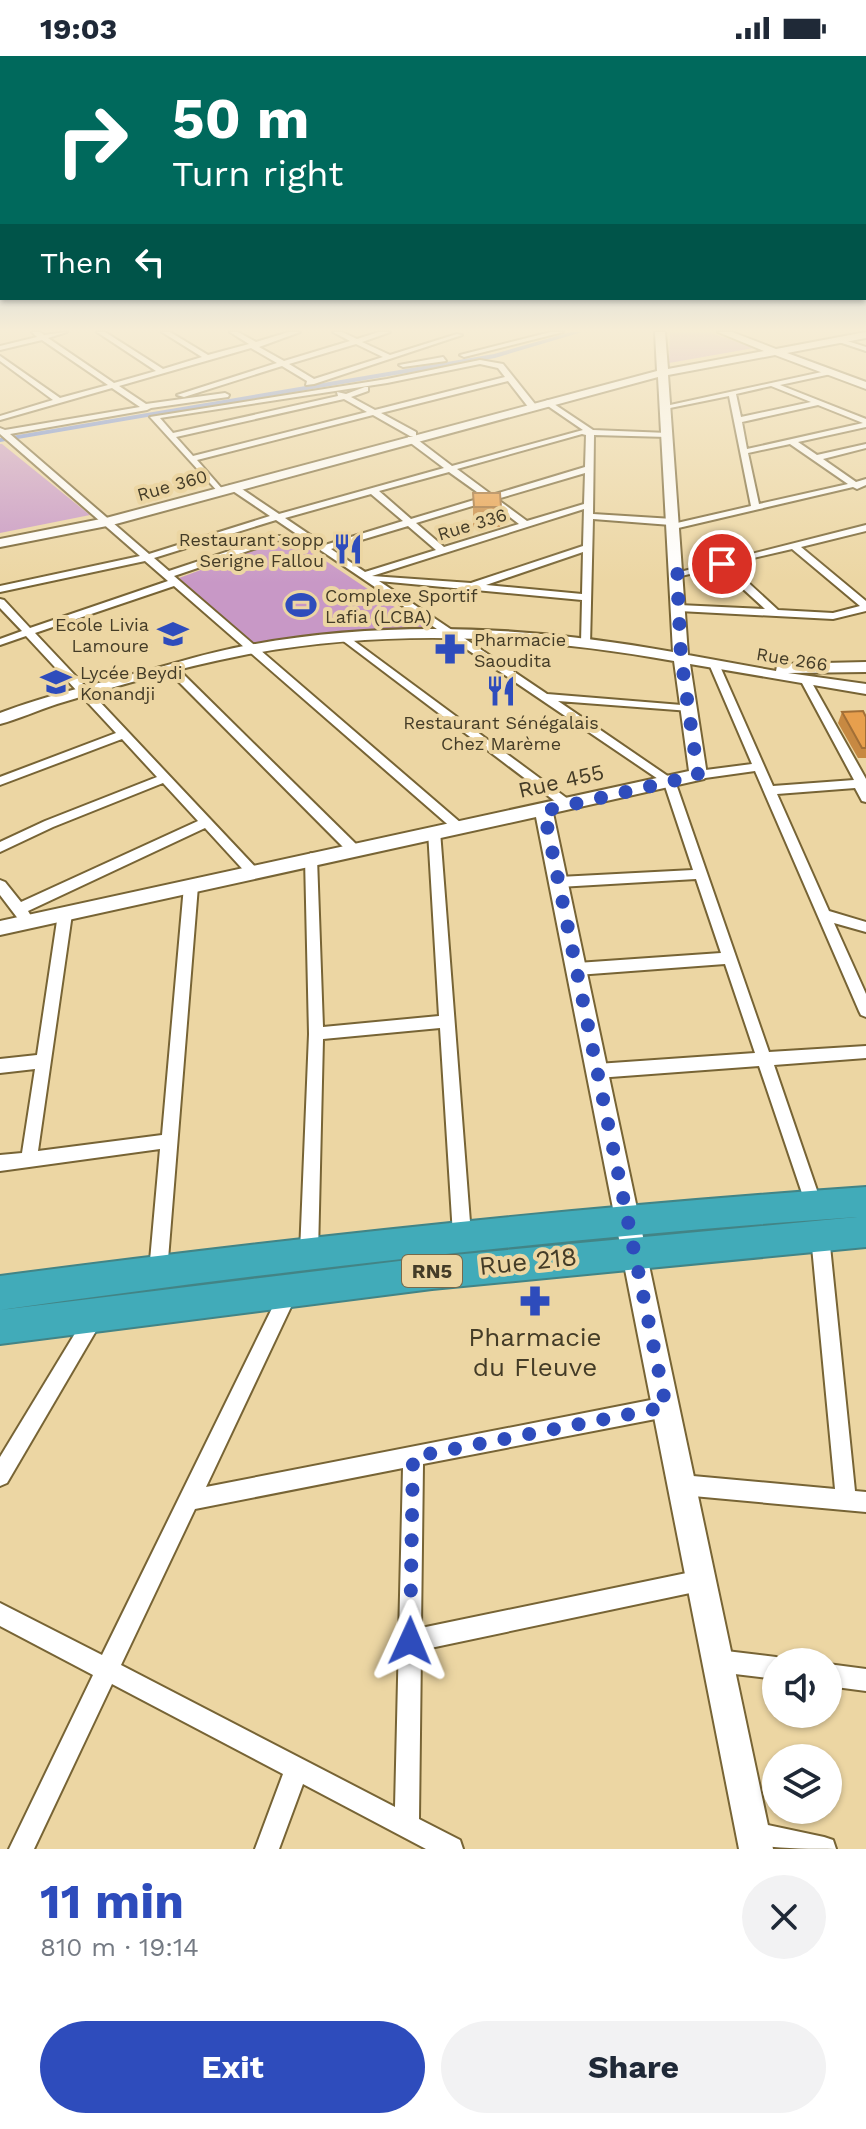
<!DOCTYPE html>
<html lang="en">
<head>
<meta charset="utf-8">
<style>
	:root { --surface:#fff; --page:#f2f2f3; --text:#1f2937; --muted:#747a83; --accent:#2e4cbc }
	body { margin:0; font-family:"Work Sans",sans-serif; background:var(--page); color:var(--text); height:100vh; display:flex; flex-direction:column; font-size:30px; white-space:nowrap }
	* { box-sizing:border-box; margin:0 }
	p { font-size:26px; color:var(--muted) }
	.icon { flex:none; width:44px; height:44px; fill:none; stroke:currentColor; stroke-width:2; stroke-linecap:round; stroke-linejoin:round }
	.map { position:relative; height:1793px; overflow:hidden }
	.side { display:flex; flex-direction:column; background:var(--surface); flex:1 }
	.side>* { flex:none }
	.guide { position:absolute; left:0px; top:0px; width:866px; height:244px; box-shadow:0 2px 6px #0004; background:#00695c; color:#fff; overflow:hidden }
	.controls { position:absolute; left:762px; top:1592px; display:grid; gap:16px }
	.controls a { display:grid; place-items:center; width:80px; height:80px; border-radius:50%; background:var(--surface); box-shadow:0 2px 6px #0004; font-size:40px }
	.pin { position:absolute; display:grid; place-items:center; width:68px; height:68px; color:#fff; margin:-34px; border:4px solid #fff; border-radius:50%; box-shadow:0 2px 8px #0007 }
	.me { position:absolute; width:88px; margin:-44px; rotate:1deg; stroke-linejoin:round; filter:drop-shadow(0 0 6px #0008) }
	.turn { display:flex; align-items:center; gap:28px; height:168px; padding:0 40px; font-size:36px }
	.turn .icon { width:104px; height:104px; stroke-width:2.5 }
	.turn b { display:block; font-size:56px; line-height:68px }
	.then { display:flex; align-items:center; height:76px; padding:0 40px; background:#0003; gap:16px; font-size:30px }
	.round { display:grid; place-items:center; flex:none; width:84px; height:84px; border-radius:42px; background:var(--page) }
	.overview { display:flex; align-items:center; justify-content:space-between; height:136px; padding:0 40px }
	h1 { font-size:48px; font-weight:700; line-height:60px; color:var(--accent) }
	.button { display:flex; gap:16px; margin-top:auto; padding:16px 40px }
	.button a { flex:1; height:92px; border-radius:48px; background:var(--accent); color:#fff; font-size:32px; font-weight:700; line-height:92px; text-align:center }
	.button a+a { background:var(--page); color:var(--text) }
	.status { display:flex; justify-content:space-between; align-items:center; height:56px; padding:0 40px; background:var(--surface); direction:ltr }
	.status svg { height:22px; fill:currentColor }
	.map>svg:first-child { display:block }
	.green { fill:#c898c6 }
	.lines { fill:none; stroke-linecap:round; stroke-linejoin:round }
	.canal { fill:#6684d7; fill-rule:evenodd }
	.street-casing { stroke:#776435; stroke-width:4 }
	.secondary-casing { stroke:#776435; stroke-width:4 }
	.highway-casing { stroke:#428486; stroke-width:4 }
	.street { fill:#fff; fill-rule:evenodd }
	.secondary { fill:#fff; fill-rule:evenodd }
	.highway { fill:#41abb9; fill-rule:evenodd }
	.wall { fill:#c78942 }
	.building { fill:#e79f4d; stroke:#a26f36; stroke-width:2 }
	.route { stroke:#2e4cbc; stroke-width:14; stroke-dasharray:0 25.2 }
	.labels { text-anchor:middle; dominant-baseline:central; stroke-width:8; stroke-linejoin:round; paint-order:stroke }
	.far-street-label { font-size:18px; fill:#443c27; stroke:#ecd6a3 }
	.far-poi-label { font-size:18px; fill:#443c27; stroke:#ecd6a3; text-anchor:start }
	.shield { fill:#ecd6a3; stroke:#766a4c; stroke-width:2 }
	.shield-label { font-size:20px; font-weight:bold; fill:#443c27 }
	.street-label { font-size:22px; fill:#443c27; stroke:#ecd6a3 }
	.near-street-label { font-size:26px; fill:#443c27; stroke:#ecd6a3 }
	.near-poi-label { font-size:26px; fill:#443c27; stroke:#ecd6a3 }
</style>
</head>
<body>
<div class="status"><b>19:03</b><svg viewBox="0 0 49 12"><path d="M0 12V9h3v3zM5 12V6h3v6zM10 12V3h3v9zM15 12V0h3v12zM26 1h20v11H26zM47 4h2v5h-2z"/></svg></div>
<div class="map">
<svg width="866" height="1793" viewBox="0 0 866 1793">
	<rect width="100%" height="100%" fill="#ecd6a3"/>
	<g class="green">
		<polygon points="670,276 709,276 754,292 669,307"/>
		<polygon points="0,388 2,388 90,459 0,477"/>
		<polygon points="290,481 432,576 256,589 179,522"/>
	</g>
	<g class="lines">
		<polygon class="canal" points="571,276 582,276 495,302 0,386 0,382 494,298"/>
		<g class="street-casing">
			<g id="street">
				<path d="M32,276H40L44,279L67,276L48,282L114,327L156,315L97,276H105L163,313L202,301L162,276H170L208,299L249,288L230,276H238L256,286L289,276H300L259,291L284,305L350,285L333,276H342L357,283L379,276H390L362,286L390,299L457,278L462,279L314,328L306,329L307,325L282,310L184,341L177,339L277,307L251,292L119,330L146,348L225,337L229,339L228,341L151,352L147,354L10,378L149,498L270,460L230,433V429H236L279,458L444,412L408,385V381H414L452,410L583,374L545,348L544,346L548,344L593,374L668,377L672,379L668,381L594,379L593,458L673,463L677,467L751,450L729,340L665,353L661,351L831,314V318L780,329L866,363V371L798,386L817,399L866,388V392L823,403L856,426L866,423V429L857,433L853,431L674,473L671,472V469L593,463L590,589L586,590L581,587L582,544L379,525L547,638L694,650L696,652L690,655L558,645L675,725L769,996L866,990V1002L774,1009L822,1149L820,1155L814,1157L808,1155L806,1149L759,1010L597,1022L592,1020L589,1015L592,1010L597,1008L755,997L725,908L577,919L572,917L570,913L572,909L577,907L721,897L696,823L559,831L552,826L559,821L693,814L664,727L276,464L154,502L169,515L274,480H280V484L174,520L461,767L463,770L461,773H453L174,530L35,577L260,816L258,819H248L205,772L28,855L31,860L29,864H19L0,839V824L5,826L21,846L198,765L163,727L53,771L0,796V786L45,765L157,721L122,683L0,729V721L116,677L26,580L0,589V583L22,575L0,552V543L4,544L30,572L168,525L145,505L0,536V530L140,500L0,378V372L5,374L140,351L112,332L0,364V360L53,344L0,305V300L60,342L108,329L42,284L0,294V290L37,281ZM356,288L383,301L314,323L289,308ZM771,330L811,346L741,361L736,338ZM818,349L863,367L747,393L742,366ZM582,378L586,379L585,411L492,439L457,413ZM790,388L848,428L759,448L748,397ZM449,416L484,441L411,463L379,435ZM585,417L584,448L527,465L497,443ZM371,438L403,465L325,489L285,462ZM489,445L519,468L444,491L416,467ZM584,453L583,490L471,527L372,520ZM408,470L436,494L365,516L331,493ZM583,496L582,538L486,529Z"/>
				<polygon points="551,276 563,276 464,301 460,299"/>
				<polygon points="838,282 866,291 866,295 836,285"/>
				<polygon points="443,301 446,305 403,311 399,309"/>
				<path d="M480,304L503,308L535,348V352H529L508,325L381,357L416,376V380H410L373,359L197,404L224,435L220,438L150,361L387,323ZM480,308L498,312L505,321L375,354L351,341L368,335V331H365L346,338L337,336L338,340L173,377L160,362L387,327ZM344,343L367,356L193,400L176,381Z"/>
				<path d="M866,469V475L801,491L866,545V555L833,563L679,555L674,552L679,549L765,553L719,511L677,521L672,518ZM792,493L860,550L833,557L778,554L728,508Z"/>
				<polygon points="346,579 572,746 574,749 572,752 564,752 342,584 342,580"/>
				<polygon points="714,605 719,608 773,730 854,724 802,627 807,624 812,627 866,723 866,746 862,745 855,732 777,738 829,855 866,866 866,876 834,867 866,938 866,961 861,959 859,955 755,715 698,723 692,719 698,715 752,708 709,608"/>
				<polygon points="172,610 176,611 358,790 359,793 358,796 348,796 168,615 168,611"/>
				<polygon points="434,771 440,775 471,1179 468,1185 462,1187 456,1185 453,1179 440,972 323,983 318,1197 315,1203 309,1206 303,1203 300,1197 309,978 305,802 311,797 317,802 323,971 439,960 428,775"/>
				<polygon points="191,825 198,830 167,1216 164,1222 158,1225 152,1222 149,1216 160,1093 0,1115 0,1099 22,1097 35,1013 0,1017 0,1003 37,999 58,858 65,853 70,854 72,858 38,1095 162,1079 184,830"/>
				<polygon points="820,1172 826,1174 829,1180 855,1435 866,1436 866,1456 682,1439 675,1436 672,1429 675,1422 682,1419 835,1433 811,1180 814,1174"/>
				<path d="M289,1227L295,1230L298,1236L206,1431L666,1341L673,1344L676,1351L673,1358L666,1361L423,1408L421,1572L701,1514L709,1517L712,1525L709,1533L421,1594L419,1763L460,1784L463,1793H426L303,1728L279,1793H255L283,1718L112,1628L34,1793H9L93,1619L0,1570V1547L102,1599L283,1230ZM403,1412L395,1751L121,1609L195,1453Z"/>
				<polygon points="94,1253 100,1256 103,1262 100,1268 7,1427 0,1430 0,1401 88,1256"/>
				<polygon points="718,1594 776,1601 785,1606 776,1606 776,1623 718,1616 710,1613 707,1605 710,1597"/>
				<polygon points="828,1608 866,1613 866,1635 828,1630"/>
				<path d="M754,1766L824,1781L833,1784L836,1793C807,1793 773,1793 745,1787L742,1778L745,1769Z"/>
			</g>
		</g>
		<g class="secondary-casing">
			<path id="secondary" d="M655,276H665L668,313L764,295L718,276H732L776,293L866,276V282L787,297L866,326V333L775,299L668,319L688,599L776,615L777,610L782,608L866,606V616L788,617L866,628V638L690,608L707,719L704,723L553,757L773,1793H739L536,761L0,879V865L689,715L674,605C532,579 381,572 239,600C178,612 117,630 57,648C38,654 19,663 0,668V657C47,639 96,628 145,615C177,607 207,597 239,591C381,563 532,570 673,596L658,321L112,469L0,491V483L106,462L657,315Z"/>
		</g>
		<g class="highway-casing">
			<path id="highway" d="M866,1131V1191L432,1233L0,1288V1254L432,1201L857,1161C570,1181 285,1214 0,1254V1220C288,1182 576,1151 866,1131Z"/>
		</g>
		<use href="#street" class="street"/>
		<use href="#secondary" class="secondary"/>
		<use href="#highway" class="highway"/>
	</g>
	<g class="wall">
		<polygon points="473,437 501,451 500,471 473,471"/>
		<polygon points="842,656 866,661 866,702 858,702 838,667"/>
	</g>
	<g class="building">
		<polygon points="473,437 500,437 501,451 474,451"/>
		<polygon points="863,655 866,661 866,692 862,692 842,656"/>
	</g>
	<linearGradient id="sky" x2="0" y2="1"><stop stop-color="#74a1e1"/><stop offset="0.52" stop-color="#f6edd6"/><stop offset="1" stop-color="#f6edd6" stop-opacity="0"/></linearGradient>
	<rect width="866" height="527" fill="url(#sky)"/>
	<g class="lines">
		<polyline class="route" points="410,1585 413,1401 666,1351 544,755 698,719 681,601 677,518 722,508"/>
	</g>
	<defs>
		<g id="restaurant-bare" transform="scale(2.4)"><path d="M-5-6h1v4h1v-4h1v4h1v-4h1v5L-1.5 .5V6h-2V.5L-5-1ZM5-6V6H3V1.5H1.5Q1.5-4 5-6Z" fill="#2e4cbc" stroke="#ecd6a3" stroke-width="2.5" paint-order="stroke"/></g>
		<g id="stadium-bare" transform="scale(2.4)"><path d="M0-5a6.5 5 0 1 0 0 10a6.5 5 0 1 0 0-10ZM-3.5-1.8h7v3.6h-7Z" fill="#2e4cbc" stroke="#ecd6a3" stroke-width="2.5" paint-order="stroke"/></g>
		<g id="school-bare" transform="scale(2.4)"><path d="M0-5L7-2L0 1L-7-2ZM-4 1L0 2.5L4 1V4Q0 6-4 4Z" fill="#2e4cbc" stroke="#ecd6a3" stroke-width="2.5" paint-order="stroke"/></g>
		<g id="pharmacy-bare" transform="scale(2.4)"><path d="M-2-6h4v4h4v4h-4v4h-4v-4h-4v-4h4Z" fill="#2e4cbc" stroke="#ecd6a3" stroke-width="2.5" paint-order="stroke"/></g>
	</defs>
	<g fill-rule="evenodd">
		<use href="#restaurant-bare" x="348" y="493"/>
		<use href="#stadium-bare" x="301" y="549"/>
		<use href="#school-bare" x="173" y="578"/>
		<use href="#pharmacy-bare" x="450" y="593"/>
		<use href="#school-bare" x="56" y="626"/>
		<use href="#restaurant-bare" x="501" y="635"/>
		<use href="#pharmacy-bare" x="535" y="1245"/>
	</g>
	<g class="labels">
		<g class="far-street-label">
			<text transform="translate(172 429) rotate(-16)">Rue 360</text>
			<text transform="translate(472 468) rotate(-17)">Rue 336</text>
			<text transform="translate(792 603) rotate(9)">Rue 266</text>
		</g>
		<g class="far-poi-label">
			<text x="324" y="483" text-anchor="end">Restaurant sopp<tspan x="324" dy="21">Serigne Fallou</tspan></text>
			<text x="325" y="539">Complexe Sportif<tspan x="325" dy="21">Lafia (LCBA)</tspan></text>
			<text x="149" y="568" text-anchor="end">Ecole Livia<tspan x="149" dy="21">Lamoure</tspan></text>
			<text x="474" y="583">Pharmacie<tspan x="474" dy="21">Saoudita</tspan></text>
			<text x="80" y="616">Lycée Beydi<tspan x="80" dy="21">Konandji</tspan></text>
			<text x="501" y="666" text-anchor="middle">Restaurant Sénégalais<tspan x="501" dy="21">Chez Marème</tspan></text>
		</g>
		<rect class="shield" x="402" y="1199" width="60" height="32" rx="6"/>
		<g class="shield-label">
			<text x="432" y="1215">RN5</text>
		</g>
		<g class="street-label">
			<text transform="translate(561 725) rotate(-13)">Rue 455</text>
		</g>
		<g class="near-street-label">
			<text transform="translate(528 1205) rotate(-6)">Rue 218</text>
		</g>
		<g class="near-poi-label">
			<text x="535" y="1281">Pharmacie<tspan x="535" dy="30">du Fleuve</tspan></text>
		</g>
	</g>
</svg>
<div class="controls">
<a><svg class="icon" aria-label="sound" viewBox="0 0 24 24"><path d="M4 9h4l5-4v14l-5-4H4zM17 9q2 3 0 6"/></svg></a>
<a><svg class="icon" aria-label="layers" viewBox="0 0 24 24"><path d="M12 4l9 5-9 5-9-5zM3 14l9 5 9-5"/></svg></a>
</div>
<div class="pin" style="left:722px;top:508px;background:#d93025"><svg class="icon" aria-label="arrive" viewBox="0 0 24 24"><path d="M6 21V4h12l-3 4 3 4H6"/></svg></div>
<svg class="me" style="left:410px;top:1585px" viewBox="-20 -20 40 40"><path d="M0-17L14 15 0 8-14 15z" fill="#2e4cbc" stroke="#fff" stroke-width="4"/></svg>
<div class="guide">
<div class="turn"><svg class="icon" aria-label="right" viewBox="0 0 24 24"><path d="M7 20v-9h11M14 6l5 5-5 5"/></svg><div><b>50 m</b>Turn right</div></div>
<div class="then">Then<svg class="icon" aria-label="left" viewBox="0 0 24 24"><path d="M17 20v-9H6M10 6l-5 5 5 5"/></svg></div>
</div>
</div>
<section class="side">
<div class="overview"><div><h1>11 min</h1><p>810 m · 19:14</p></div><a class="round"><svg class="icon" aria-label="close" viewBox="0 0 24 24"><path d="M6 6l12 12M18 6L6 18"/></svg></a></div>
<div class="button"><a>Exit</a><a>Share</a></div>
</section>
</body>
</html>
